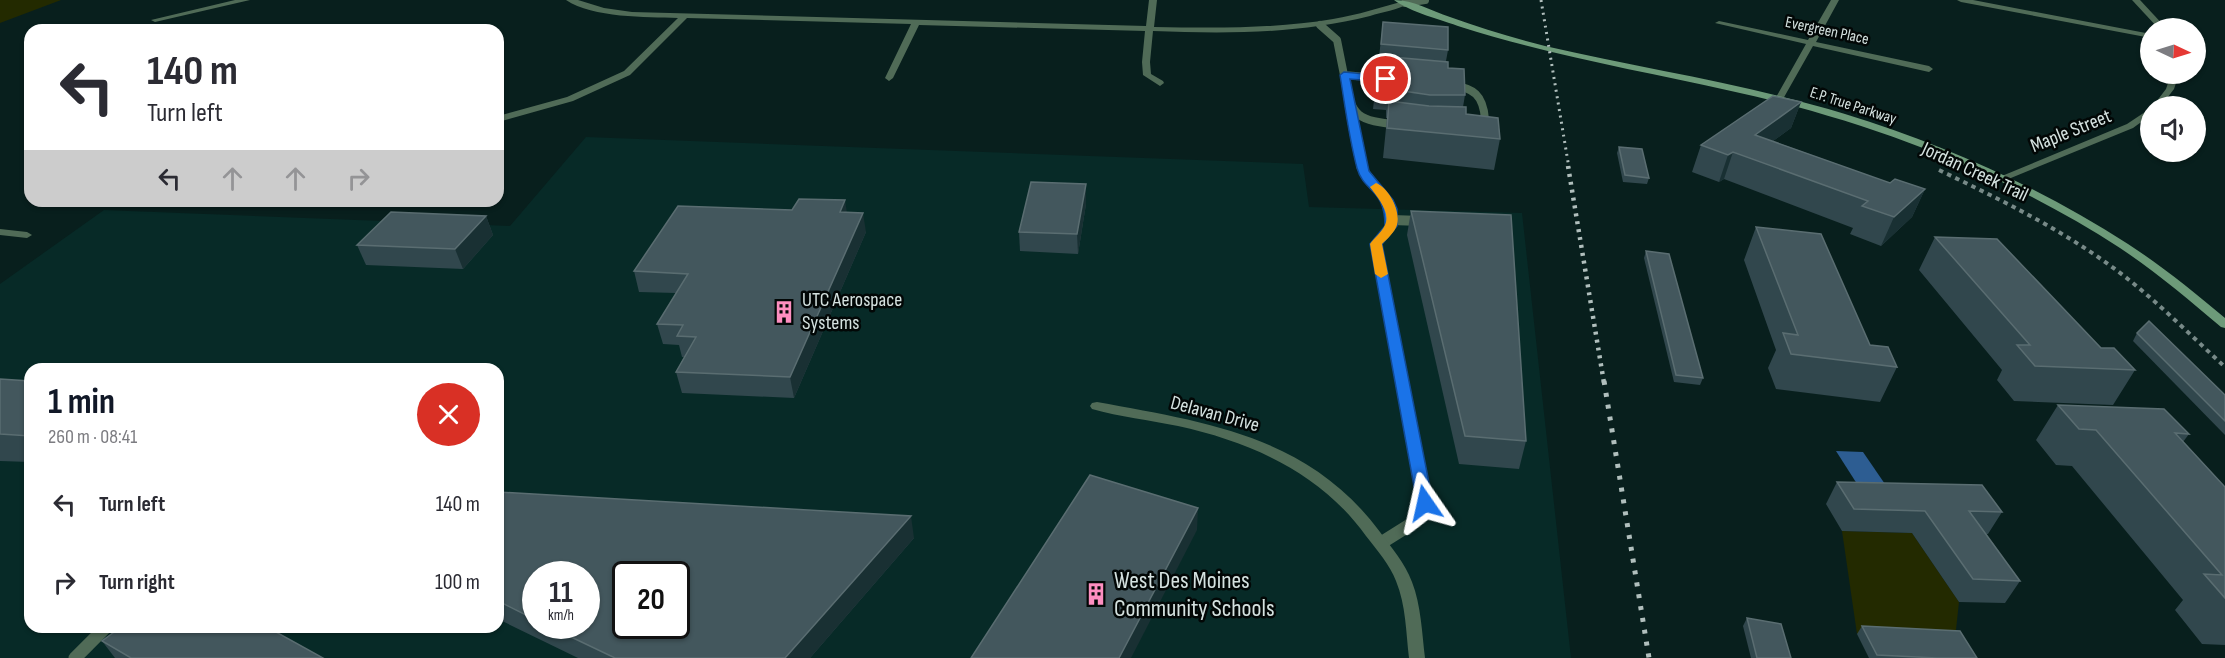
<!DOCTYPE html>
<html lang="en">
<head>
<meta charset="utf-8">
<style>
	:root { --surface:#fff; --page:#f7f7f7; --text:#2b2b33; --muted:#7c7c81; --accent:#111827 }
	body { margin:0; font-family:"Sofia Sans Condensed",sans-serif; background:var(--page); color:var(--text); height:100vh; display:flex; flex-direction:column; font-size:22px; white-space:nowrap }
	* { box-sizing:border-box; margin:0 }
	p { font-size:20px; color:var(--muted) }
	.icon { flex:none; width:33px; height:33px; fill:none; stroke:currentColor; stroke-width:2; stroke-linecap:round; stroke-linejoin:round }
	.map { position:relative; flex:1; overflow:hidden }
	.side { position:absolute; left:24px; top:363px; width:480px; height:270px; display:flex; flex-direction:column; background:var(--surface); border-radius:18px; box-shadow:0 2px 4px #0004 }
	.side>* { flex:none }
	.hud { position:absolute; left:24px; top:24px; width:480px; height:183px; border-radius:18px; box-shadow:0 2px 4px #0004; background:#fff; color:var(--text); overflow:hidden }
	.needle { width:39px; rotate:94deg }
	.fabs { position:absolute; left:2140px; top:18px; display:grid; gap:12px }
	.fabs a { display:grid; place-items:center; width:66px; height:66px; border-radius:50%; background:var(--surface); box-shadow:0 2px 4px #0004; font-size:30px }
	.speed { position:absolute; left:522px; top:561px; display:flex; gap:12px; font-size:30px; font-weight:700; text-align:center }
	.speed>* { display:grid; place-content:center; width:78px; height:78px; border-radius:50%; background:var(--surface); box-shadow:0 2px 4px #0004; line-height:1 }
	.speed small { font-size:15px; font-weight:400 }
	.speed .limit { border:3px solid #111; border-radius:9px; background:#fff; color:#111 }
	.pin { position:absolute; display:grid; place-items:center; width:51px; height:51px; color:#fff; margin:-26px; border:3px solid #fff; border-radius:50%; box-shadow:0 2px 6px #0007 }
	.me { position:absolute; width:66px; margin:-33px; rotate:349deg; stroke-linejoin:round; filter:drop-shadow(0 0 4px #0008) }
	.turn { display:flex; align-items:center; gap:21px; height:126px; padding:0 24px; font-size:27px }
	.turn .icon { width:78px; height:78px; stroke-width:2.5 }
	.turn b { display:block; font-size:42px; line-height:51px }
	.lanes { display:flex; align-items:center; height:57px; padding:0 24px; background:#0003; justify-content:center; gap:30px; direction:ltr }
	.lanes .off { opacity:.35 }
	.round { display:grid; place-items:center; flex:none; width:63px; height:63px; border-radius:32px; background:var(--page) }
	.headline { display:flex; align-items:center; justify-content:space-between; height:102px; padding:0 24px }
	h1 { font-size:36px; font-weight:700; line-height:45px; color:var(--accent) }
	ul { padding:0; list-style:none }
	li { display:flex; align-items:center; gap:18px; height:78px; padding:0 24px }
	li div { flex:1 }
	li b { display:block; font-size:22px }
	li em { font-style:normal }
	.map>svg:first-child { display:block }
	.built { fill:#072a27; fill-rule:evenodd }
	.green { fill:#232a00 }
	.water { fill:#2d5d92 }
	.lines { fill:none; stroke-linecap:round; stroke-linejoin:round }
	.path { stroke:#788a88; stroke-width:4; stroke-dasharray:4.5 4.5; stroke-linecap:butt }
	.service-far2 { stroke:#506b57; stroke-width:8 }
	.service-far1 { stroke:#506b57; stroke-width:10 }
	.service { stroke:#506b57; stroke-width:13 }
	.minor { fill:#506b57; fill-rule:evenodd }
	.secondary { fill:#6d9a79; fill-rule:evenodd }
	.rail-far2 { stroke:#b1bfbd; stroke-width:3; stroke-dasharray:2 4.5; stroke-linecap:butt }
	.rail-far1 { stroke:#b1bfbd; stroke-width:4.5; stroke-dasharray:3 5; stroke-linecap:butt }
	.rail { stroke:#b1bfbd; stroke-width:5; stroke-dasharray:4 8; stroke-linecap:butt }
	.wall { fill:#31474d; fill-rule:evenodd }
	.shaded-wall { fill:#193033 }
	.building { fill:#43575d; stroke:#5a6d71; stroke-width:1.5; fill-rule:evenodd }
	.route { fill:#1a73e8; stroke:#114b97; stroke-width:1.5 }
	.slow { fill:#f59e0b }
	.labels { text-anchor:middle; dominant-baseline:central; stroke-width:5; stroke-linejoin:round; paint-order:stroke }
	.far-street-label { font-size:16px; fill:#d5e2e0; stroke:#020706 }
	.street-label { font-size:20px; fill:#d5e2e0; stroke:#020706 }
	.poi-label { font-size:20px; fill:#d5e2e0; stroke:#020706; text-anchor:start }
	.near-poi-label { font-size:24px; fill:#d5e2e0; stroke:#020706; text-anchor:start }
</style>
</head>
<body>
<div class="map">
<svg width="2225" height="658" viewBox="0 0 2225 658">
	<rect width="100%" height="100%" fill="#081f1d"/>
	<path class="built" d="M586,137L1303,164L1309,207L1522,213L1571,658H0V284L104,210L510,226ZM30,369H498V627H30ZM536,574H586V626H536ZM626,574H676V626H626Z"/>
	<g class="green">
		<polygon points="0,0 61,0 0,23"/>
		<polygon points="1842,531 1912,533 1959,602 1955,639 1857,634"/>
	</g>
	<polygon class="water" points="1836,451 1863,452 1887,487 1859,487"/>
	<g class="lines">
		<path class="path" d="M1939,170C1997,198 2055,226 2108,264C2150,294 2187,332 2225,367"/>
		<g class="service-far2">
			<polyline points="1405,3 1425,0"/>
			<polyline points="1320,25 1337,40 1344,75 1390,79"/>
			<path d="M1344,75C1352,119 1357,120 1400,125"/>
			<path d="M1451,85C1474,88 1483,95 1485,119L1478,127"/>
			<polyline points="1350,107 1362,168"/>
		</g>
		<g class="service-far1">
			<path d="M1361,166C1369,184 1398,203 1391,225C1389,231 1380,239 1376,244L1402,383"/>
			<polyline points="1392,220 1421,221"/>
		</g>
		<g class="service">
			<polyline points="1381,543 1416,521 1425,503 1402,381"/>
			<polyline points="75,658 106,627"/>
		</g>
		<g class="minor">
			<polygon points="235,0 250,0 155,22 151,20"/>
			<path d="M566,0H578L604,8L632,12L1146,26L1149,0H1157L1154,27C1214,28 1274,29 1333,19C1358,15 1381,7 1405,1L1409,3C1398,10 1382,12 1370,16C1298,34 1226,34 1153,31L1150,62L1151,74L1163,81L1164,83L1160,86L1143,75L1142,62L1145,31L919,25L893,78L889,81L885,78L911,24L687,18L630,75L573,101L498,122V116L567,97L624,71L678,18C646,17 593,18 566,0Z"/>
			<polygon points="1831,0 1839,0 1816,42 1929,66 1933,69 1929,72 1813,46 1783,99 1779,102 1775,99 1806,44 1715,23 1719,21 1808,40"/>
			<polygon points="1957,0 1973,0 2151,34 2151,38 1961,2"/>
			<polygon points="2132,0 2140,0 2166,28 2158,28"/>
			<polygon points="2171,74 2179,74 2174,89 2161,106 2153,106 2166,89"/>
			<polygon points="2151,108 2151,115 2133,128 2006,180 2002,181 1997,178 2127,124"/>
			<polygon points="0,229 27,232 32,235 27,238 0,235"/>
			<path d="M1097,402C1206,422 1309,436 1380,532C1391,547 1405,563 1412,582C1421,605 1422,633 1425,658H1409C1406,633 1406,605 1396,581C1390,565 1377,550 1366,536C1321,473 1251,442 1178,426C1149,420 1120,417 1092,409L1090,406L1092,403Z"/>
		</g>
		<path class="secondary" d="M1394,0C1414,0 1431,11 1450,17C1481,28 1513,38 1545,46C1645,69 1747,84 1845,114C1945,145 2040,187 2128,244C2162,266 2194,292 2225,318V328L2221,327C2188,299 2156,272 2120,248C2001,171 1869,121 1731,91C1641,71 1549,55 1461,27C1442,20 1410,12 1394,0Z"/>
		<polyline class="rail-far2" points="1541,0 1569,168"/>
		<polyline class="rail-far1" points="1568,166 1604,383"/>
		<polyline class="rail" points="1604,381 1649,658"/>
	</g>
	<g class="wall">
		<polygon points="1383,22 1448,50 1446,61 1448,68 1465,95 1463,107 1466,114 1500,139 1494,170 1383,158 1387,118 1386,118 1386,110 1373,109"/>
		<polygon points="1801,102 1791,128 1773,141 1890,183 1925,189 1912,217 1881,246 1850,234 1853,228 1724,179 1719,182 1692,172 1701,145"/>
		<polygon points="1619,147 1649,178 1647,184 1623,182 1617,153"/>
		<polygon points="1086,184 1086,204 1078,254 1020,251 1019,232"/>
		<polygon points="1411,211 1526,441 1519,469 1459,464 1407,235"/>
		<polygon points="847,212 866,232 794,398 682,393 676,372 684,357 682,357 679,345 663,344 657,324 676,293 639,292 634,271"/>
		<polygon points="486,216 493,235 463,269 366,265 357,245"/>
		<polygon points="1756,227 1870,345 1897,367 1880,402 1776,389 1768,368 1776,350 1744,260"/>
		<polygon points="1935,237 2135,370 2113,405 2014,401 1997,380 2002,370 1919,270"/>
		<polygon points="1646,251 1703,378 1700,385 1674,382 1644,258"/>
		<polygon points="2137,333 2225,395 2225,435 2133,341"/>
		<polygon points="0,379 30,381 30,462 0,461"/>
		<polygon points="2058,405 2189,434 2183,442 2225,487 2225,645 2202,644 2175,610 2183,600 2072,466 2056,465 2036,440"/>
		<polygon points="1837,482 2002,512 1988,534 1986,534 2020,581 2005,603 1959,602 1912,533 1842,531 1826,504"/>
		<path d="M498,492L914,538L810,658H578L498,619ZM536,574L586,626H536Z"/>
		<polygon points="1747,618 1791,658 1751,658 1743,626"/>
		<polygon points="1862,626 1977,658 1869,658 1857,634"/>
		<polygon points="102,641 323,658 115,658"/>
	</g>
	<g class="shaded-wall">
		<polygon points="1801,102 1791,128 1750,158 1755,135"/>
		<polygon points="1733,152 1724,179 1719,182 1728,155"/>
		<polygon points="1086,184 1086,204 1078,254 1077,234"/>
		<polygon points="1925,189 1912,217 1881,246 1894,217"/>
		<polygon points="845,200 848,220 840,212"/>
		<polygon points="863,213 866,232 794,398 790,377"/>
		<polygon points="486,216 493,235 463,269 455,249"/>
		<polygon points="1198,508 1197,530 1131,658 1119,658"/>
		<polygon points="911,516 914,538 810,658 785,658"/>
	</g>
	<g class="building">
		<polygon points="1383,22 1448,27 1448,50 1381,44"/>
		<polygon points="1380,56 1448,62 1448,68 1464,69 1465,95 1430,95 1390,89 1391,81 1377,80"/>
		<polygon points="1773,96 1801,102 1755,135 1890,183 1895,179 1925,189 1894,217 1862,206 1868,201 1733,152 1728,155 1701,145"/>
		<polygon points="1389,101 1429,106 1466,107 1466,114 1498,118 1500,139 1387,128"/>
		<polygon points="1619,147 1642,149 1649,178 1625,175"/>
		<polygon points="1031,182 1086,184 1077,234 1019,232"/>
		<polygon points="799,199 845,200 840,212 863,213 790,377 676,372 696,337 677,336 683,325 657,324 688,274 634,271 678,206 792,210"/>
		<polygon points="1411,211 1511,215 1526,441 1465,436"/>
		<polygon points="391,212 486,216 455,249 357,245"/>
		<polygon points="1756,227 1821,234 1870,345 1888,347 1897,367 1791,354 1783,333 1798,335"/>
		<polygon points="1935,237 1997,239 2101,348 2114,348 2135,370 2035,366 2017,345 2030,345"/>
		<polygon points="1646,251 1669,254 1703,378 1676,375"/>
		<polygon points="2149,321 2225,395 2225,421 2137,333"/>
		<polygon points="0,379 30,381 30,436 0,434"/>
		<polygon points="2058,405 2164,409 2189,434 2175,433 2225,487 2225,598 2204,574 2222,575 2096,430 2079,429"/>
		<polygon points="1090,475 1198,508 1119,658 971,658"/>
		<polygon points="1837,482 1982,485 2002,512 1969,511 2020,581 1973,579 1925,511 1854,509"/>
		<path d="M498,492L911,516L785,658H615L548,626H586V574H536V620L498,601ZM626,574H676V626H626Z"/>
		<polygon points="1747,618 1781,624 1791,658 1757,658"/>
		<polygon points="1862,626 1960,631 1977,658 1937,658 1877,655"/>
		<polygon points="121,627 267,627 323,658 131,658 102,641"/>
	</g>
	<path class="route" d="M1344,72L1386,76L1391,79L1386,82L1350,79L1369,171L1393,200L1397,209V226L1382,244L1433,503L1431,507H1419L1417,503L1370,244L1385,226C1385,188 1364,193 1357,168C1349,138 1345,106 1340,75Z"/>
	<path class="slow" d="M1376,183C1389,188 1401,211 1397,225C1395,232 1387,239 1382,244L1388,274L1381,278L1375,274L1370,244C1374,238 1382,232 1385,225C1391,212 1377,197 1370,187Z"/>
	<defs>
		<g id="building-bare" transform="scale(1.8)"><path d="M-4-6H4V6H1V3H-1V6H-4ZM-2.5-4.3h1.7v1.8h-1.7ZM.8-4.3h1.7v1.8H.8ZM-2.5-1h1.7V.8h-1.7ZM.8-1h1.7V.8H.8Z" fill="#fd8ec0" stroke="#020706" stroke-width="2.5" paint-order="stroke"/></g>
	</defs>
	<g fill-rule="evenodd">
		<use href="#building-bare" x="784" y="312"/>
		<use href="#building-bare" x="1096" y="594"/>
	</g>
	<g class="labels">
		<g class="far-street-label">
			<text transform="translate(1827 31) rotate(12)">Evergreen Place</text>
			<text transform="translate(1853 106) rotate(18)">E.P. True Parkway</text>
		</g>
		<g class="street-label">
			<text transform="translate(2071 131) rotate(-22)">Maple Street</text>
			<text transform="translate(1975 172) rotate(25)">Jordan Creek Trail</text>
			<text transform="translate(1215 414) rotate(15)">Delavan Drive</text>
		</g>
		<g class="poi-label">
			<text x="802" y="300">UTC Aerospace<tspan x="802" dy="23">Systems</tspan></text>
		</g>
		<g class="near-poi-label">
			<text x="1114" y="580">West Des Moines<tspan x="1114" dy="28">Community Schools</tspan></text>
		</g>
	</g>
</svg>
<div class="fabs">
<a><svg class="needle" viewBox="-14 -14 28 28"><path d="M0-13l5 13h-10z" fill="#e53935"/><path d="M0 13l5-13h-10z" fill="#7c7c81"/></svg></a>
<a><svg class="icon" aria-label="sound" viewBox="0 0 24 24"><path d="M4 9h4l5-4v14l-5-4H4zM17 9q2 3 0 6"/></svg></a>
</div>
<div class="speed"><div>11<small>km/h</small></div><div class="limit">20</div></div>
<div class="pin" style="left:1386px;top:79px;background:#d93025"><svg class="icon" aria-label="arrive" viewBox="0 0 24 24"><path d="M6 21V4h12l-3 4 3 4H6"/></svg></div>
<svg class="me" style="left:1425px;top:503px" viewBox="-20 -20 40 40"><path d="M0-17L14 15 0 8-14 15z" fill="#1a73e8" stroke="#fff" stroke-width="4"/></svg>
<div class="hud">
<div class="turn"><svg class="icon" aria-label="left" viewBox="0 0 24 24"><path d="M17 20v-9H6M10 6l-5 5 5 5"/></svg><div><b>140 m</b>Turn left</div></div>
<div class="lanes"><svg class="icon" aria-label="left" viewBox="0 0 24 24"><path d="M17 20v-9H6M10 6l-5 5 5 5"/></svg><svg class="icon off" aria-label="ahead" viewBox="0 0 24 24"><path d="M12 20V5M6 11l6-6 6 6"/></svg><svg class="icon off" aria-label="ahead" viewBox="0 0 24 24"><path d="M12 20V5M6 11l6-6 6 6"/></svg><svg class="icon off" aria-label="right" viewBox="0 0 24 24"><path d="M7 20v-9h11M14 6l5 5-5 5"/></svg></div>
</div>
<section class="side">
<div class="headline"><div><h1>1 min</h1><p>260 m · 08:41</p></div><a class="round" style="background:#d93025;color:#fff"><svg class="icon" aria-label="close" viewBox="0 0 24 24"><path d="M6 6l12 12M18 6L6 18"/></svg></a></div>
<ul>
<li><svg class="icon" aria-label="left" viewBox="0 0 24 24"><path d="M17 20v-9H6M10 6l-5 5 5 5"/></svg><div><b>Turn left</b></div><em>140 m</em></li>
<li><svg class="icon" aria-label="right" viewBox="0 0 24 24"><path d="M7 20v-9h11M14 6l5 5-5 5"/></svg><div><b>Turn right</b></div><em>100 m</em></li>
</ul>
</section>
</div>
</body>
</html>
